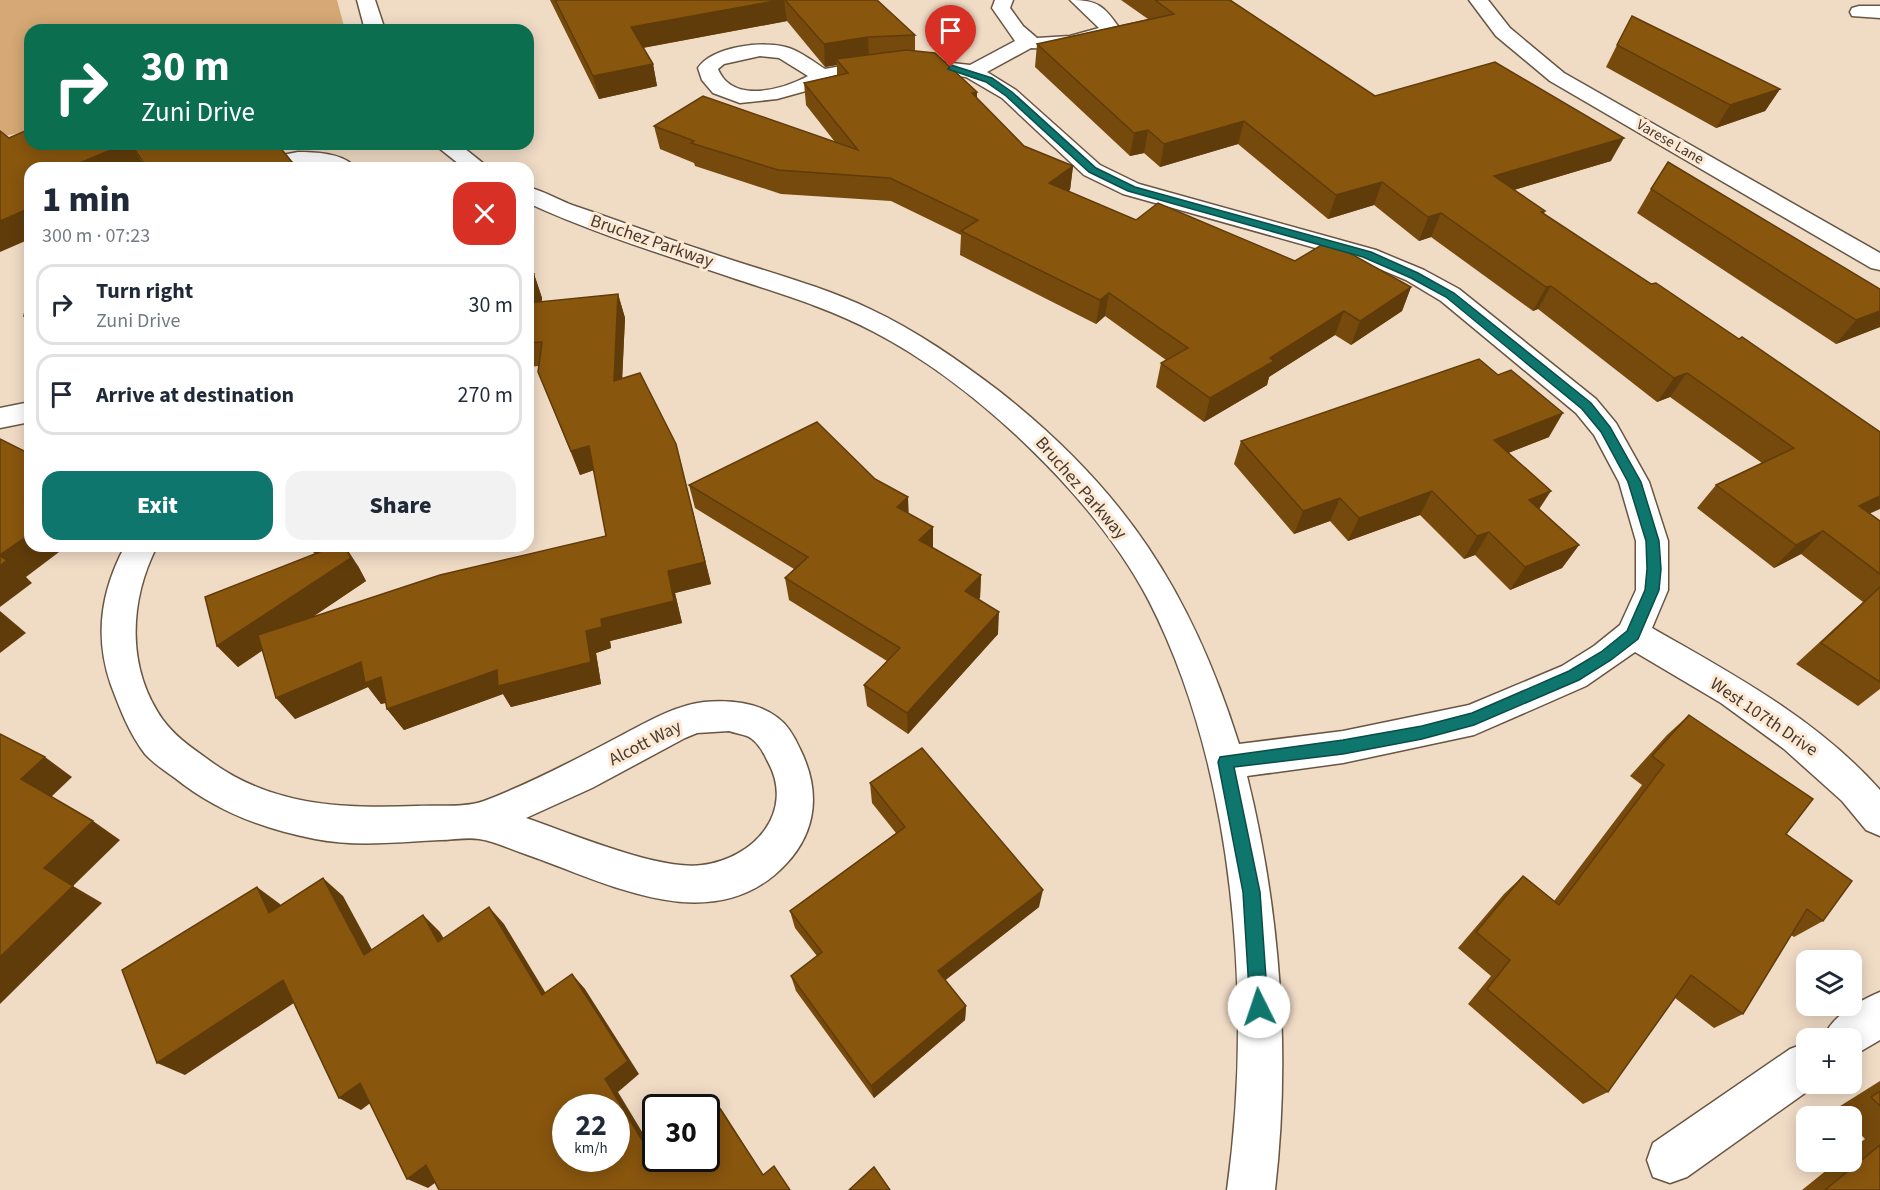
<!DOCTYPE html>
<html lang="en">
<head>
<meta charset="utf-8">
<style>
	:root { --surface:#fff; --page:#f2f2f3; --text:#1f2937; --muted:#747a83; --line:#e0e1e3; --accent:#0f766e }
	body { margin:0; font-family:"Source Sans 3",sans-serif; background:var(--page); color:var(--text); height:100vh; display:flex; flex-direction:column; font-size:22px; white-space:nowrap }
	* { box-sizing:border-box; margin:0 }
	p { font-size:20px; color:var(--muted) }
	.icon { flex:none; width:33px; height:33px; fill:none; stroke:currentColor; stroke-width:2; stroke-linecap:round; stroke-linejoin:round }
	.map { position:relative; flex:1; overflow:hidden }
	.side { position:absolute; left:24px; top:162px; width:510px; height:390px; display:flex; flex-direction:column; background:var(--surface); border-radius:18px; box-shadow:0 3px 15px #0003 }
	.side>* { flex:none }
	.hud { position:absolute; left:24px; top:24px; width:510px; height:126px; border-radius:18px; box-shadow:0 3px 15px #0003; background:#0b6e4f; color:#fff; overflow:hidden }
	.buttons { position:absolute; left:1796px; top:950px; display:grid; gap:12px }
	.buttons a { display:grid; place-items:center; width:66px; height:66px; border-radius:12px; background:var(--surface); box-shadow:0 3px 15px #0003; font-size:30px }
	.speed { position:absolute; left:552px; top:1094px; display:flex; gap:12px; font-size:30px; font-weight:700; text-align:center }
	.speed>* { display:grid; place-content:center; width:78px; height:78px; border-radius:50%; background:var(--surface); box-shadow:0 3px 15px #0003; line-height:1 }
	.speed small { font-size:15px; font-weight:400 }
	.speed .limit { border:3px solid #111; border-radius:9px; background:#fff; color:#111 }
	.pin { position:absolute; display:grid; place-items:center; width:51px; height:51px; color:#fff; margin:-62px -26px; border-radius:50% 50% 50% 0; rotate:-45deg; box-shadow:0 0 6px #0007 }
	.pin .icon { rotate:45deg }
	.me { position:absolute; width:66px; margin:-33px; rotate:356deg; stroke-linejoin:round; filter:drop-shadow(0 0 4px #0008) }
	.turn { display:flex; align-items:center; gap:21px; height:126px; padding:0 18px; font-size:27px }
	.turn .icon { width:78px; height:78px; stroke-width:2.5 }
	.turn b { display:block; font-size:42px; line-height:51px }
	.round { display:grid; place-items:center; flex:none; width:63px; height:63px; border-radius:18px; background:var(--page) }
	.summary { display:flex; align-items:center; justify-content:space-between; height:102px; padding:0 18px }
	h1 { font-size:36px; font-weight:800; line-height:45px }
	.primary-button { display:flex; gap:12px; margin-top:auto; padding:12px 18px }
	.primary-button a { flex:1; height:69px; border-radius:18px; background:var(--accent); color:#fff; font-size:24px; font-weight:800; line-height:69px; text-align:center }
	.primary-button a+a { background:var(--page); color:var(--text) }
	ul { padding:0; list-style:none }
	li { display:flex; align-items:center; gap:18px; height:81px; margin:0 12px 9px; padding:0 6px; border:3px solid var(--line); border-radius:18px }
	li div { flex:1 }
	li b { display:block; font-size:22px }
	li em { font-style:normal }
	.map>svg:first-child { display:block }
	.green { fill:#d5a875 }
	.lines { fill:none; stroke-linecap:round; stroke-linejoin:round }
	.minor-casing { stroke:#685643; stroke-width:3 }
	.minor { fill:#fff; fill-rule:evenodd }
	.wall { fill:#764a0c }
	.shaded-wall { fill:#603c0a }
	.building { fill:#89560e; stroke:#603c0a; stroke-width:1.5; fill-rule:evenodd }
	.route { fill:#0f766e; stroke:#0a4d48; stroke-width:1.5 }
	.labels { text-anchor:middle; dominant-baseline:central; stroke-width:6; stroke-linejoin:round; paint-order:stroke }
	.far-street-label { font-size:15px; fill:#433b32; stroke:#fee8d2 }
	.street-label { font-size:18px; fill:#433b32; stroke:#fee8d2 }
</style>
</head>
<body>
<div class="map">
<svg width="1880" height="1190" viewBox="0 0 1880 1190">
	<rect width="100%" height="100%" fill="#f0dbc5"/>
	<polygon class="green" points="0,0 337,0 345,30 30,30 30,131 0,137"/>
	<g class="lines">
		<g class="minor-casing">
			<g id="minor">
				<polygon points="357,0 375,0 385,30 365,30"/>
				<path d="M995,0H1013L1010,8L1023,26L1037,38L1070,36L1099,28L1070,0C1098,0 1104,6 1120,29L1111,37L1083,46L1057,49L1031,48L987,72L1016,90L1100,165L1139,184L1376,250L1424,270L1459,289L1596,399L1616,423L1649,482L1668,541V590L1652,628C1733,674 1818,720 1880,790V836L1866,830L1842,801L1784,749L1721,703L1635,652L1586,686L1474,735L1343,763L1247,776C1280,909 1291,1053 1275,1190H1227C1253,1005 1235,769 1149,601C1096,499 976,385 874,332C829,308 781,294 733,278C665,255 593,233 528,203V187C543,191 557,199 572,205C614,219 656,235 699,249C755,269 815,283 870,309C917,331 958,360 999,391C1125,490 1191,592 1239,744L1343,731L1469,705L1562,666L1594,646L1620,625L1636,590V541L1619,482L1594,435L1576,413L1441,301L1406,280L1358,260L1123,194L1084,175L1002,98L966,77L907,70L869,73L829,81L813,89L777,99L740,103L713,93L702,80L698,68C713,46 765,40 789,48C801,52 814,62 825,69L869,61L907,58L970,65L1015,41L992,8ZM760,56L779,58L808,76C782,90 732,104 718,69L724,64Z"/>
				<polygon points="1469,0 1488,0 1510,28 1564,73 1880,253 1880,270 1871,268 1550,81 1496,36"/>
				<polygon points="1859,6 1880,6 1880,18 1852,16 1850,12 1852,8"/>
				<polygon points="434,144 459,144 489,168 464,168"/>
				<path d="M298,152C315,152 345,153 355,168L309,165L239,168L242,163Z"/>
				<polygon points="30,402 30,422 0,428 0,408"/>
				<path d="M125,546H157C129,601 126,668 163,720C175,736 189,746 206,758C269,806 340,809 417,806C438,805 465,808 484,801C526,785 567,764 607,743C637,728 670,706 704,702C728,700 758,702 778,718C788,725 795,738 800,749C820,789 818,830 786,864C713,942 606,882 525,854C510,849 494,841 479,839C467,837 453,840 440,840C399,842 356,847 315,839C263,829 216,811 175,778C165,771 153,763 145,754C129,733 120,709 111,685C94,636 101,591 125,546ZM729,731C735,733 741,734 747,736C756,740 763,751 767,760C797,812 753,859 702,865C659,871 570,833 526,818L592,788L685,738L697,733Z"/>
				<path d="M1880,992V1040L1851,1057V1038H1823C1833,1015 1857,1002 1880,992Z"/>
				<polygon points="1806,1043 1806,1083 1819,1083 1687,1177 1670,1183 1653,1177 1647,1160 1653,1143 1790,1049"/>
			</g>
		</g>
		<use href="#minor" class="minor"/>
	</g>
	<g class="wall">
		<polygon points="550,0 877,0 915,35 915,51 977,92 977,98 1024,146 1073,166 1070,190 1068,191 1136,220 1295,261 1411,287 1402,311 1351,345 1335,335 1269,377 1267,385 1204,422 1156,387 1161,363 1166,360 1105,316 1096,324 960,255 961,235 891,201 781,194 695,166 694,163 660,149 654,126 835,142 806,105 804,83 837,75 837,65 825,67 787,21 643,48 653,64 657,86 599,99"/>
		<polygon points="1121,0 1230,0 1375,96 1611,161 1514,190 1545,211 1544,214 1869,514 1880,521 1880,689 1858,706 1796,664 1863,602 1801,554 1774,568 1697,508 1716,485 1762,463 1670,397 1657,402 1538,309 1533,311 1431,237 1419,241 1374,205 1328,219 1238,144 1160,167 1144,153 1130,156 1035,67 1037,44 1148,19"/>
		<polygon points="1617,45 1780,89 1765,111 1716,128 1606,67"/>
		<polygon points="1651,189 1880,327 1836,344 1637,213"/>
		<polygon points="534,274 542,298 542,302 618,294 625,318 622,379 682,468 711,584 675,593 682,623 610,641 611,648 596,653 601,684 511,707 503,694 404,730 387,709 386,703 381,704 368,687 295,719 262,650 238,667 217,646 315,554 307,546 332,546 327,549 358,566 366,581 311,618 606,536 594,470 580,475 538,372 539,366 528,367 528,275"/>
		<polygon points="1549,437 1508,453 1539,509 1579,545 1562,568 1510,590 1475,555 1464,559 1420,515 1348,541 1330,521 1294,534 1234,464 1241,441"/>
		<polygon points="875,479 908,497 908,513 933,527 933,548 981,575 980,598 978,599 998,634 908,734 867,706 864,685 887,661 789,600 785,578 794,569 695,508 689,485"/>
		<polygon points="1689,715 1786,834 1823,921 1794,937 1791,935 1743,1014 1714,1028 1675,998 1608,1092 1583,1104 1468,1004 1491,976 1458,948 1504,894 1523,876 1554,901 1642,785 1630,776 1667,735"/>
		<polygon points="870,783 1039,907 945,980 966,1006 965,1020 874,1098 796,991 791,976 817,956 795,928 790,911 896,833 872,803"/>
		<polygon points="1880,1081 1880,1190 1802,1190 1838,1161 1851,1161 1851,1150 1865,1139 1851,1124 1851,1116 1844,1116 1837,1108"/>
	</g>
	<g class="shaded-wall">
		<polygon points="780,0 784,0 787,21 636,49 631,27"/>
		<polygon points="868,37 869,59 836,59 837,65 825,67 824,44"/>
		<polygon points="653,64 657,86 599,99 593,76"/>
		<polygon points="1780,89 1765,111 1716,128 1730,105"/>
		<polygon points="977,92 977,114 972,93"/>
		<polygon points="1244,121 1238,144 1160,167 1164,144"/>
		<polygon points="1148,130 1144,153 1130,156 1134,133"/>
		<polygon points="1624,138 1611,161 1483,199 1494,176"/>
		<polygon points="125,144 131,144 144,165 138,168 68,168"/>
		<polygon points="224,144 273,144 278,154 237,167"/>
		<polygon points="1073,166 1070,190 1047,207 1049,183"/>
		<polygon points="1382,182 1374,205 1328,219 1336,195"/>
		<polygon points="30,208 30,239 0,252 0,221"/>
		<polygon points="1441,213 1431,237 1419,241 1428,217"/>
		<polygon points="534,274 542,298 538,327 529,303"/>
		<polygon points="1551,286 1538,309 1533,311 1546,287"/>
		<polygon points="1411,287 1402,311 1351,345 1360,321"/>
		<polygon points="1109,293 1105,316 1096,324 1100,300"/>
		<polygon points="618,294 625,318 621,405 614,381"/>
		<polygon points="1344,311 1335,335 1269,377 1267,385 1204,422 1210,398 1270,358"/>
		<polygon points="1880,311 1880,327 1836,344 1856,320"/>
		<polygon points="30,315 30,323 24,316"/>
		<polygon points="1687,373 1670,397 1657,402 1674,378"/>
		<polygon points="1563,413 1549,437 1480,464 1494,440"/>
		<polygon points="676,444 711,584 675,593 682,623 610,641 611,648 596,653 601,684 511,707 503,694 404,730 387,709 497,670 586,631 601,619 668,571"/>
		<polygon points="589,446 597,469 580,475 571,451"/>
		<polygon points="1432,491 1420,515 1348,541 1359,518"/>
		<polygon points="1551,491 1536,514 1529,500"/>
		<polygon points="1880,496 1880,509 1835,529 1859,506"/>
		<polygon points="908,497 909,520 897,507"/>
		<polygon points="1340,498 1330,521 1294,534 1303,511"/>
		<polygon points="933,527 933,550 919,540"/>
		<polygon points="1823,531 1801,554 1774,568 1796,545"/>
		<polygon points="1489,532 1475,555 1464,559 1477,536"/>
		<polygon points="30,534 30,546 67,546 26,577 32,583 0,607 0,555"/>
		<polygon points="1579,545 1562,568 1510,590 1525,567"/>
		<polygon points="310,546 332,546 317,555"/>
		<polygon points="345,546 358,566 366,581 238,667 217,646"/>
		<polygon points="981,575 980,598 964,614 965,591"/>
		<polygon points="0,611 26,633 0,653"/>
		<polygon points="999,612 998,634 908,734 907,713"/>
		<polygon points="361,662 381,677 397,699 381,704 368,687 295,719 276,698"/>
		<polygon points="45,757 72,777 49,799 21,779"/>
		<polygon points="93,821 120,840 73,886 44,868"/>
		<polygon points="323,878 343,896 383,970 364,955"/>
		<polygon points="73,886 102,903 0,1004 0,957"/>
		<polygon points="257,887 280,904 292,929 269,913"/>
		<polygon points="1043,890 1039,907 938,986 938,971"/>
		<polygon points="489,907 504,924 556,1010 542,995"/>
		<polygon points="423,915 440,932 455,958 438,942"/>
		<polygon points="572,974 585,989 639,1074 618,1092 656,1155 648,1150 605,1079"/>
		<polygon points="283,980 306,995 185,1075 157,1063"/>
		<polygon points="966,1006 965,1020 874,1098 871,1086"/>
		<polygon points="360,1083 381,1095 361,1110 339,1098"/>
		<polygon points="713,1098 722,1110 770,1185 763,1175"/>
		<polygon points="426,1165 446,1175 428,1188 407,1179"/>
	</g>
	<g class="building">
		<polygon points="555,0 780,0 631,27 653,64 593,76"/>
		<polygon points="785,0 877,0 915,35 868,37 824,44"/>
		<polygon points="1155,0 1230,0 1375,96 1495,62 1624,138 1494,176 1545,211 1541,212 1651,284 1656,283 1739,339 1742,337 1880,432 1880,496 1859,506 1880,521 1880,574 1823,531 1796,545 1716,485 1794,448 1687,373 1674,378 1551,286 1546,287 1441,213 1428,217 1382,182 1336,195 1244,121 1164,144 1148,130 1134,133 1037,44 1174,14"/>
		<polygon points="1632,16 1780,89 1730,105 1617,45"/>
		<polygon points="906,50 935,53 977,92 972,93 1024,146 1073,166 1049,183 1136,220 1158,203 1295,261 1328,241 1411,287 1360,321 1344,311 1270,358 1274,361 1210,398 1161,363 1188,348 1109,293 1100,300 961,231 978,220 890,178 778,170 691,143 694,141 654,126 703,96 858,150 804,83 848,73 836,59"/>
		<polygon points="30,129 30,144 125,144 68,168 30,168 30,208 0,221 0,131 9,138"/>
		<polygon points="131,144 224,144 226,147 278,145 297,168 147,168"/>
		<polygon points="1668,162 1880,289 1880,311 1856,320 1651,189"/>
		<polygon points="534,274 529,303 618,294 614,381 640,373 676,444 705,562 668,571 674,601 601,619 602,627 586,631 591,662 498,686 497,670 387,709 381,677 365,683 361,662 276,698 258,635 440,575 606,536 589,446 571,451 538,372 542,342 528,343 528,275"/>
		<polygon points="30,286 30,315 24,316"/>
		<polygon points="1479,359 1498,375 1511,370 1563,413 1494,440 1551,491 1529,500 1579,545 1525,567 1489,532 1477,536 1432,491 1359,518 1340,498 1303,511 1241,441"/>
		<polygon points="817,422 875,479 908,497 897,507 933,527 919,540 981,575 965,591 999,612 907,713 864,685 900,648 785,578 808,557 689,485"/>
		<polygon points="0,439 30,454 30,493 25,497 30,499 30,534 0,555"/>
		<polygon points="335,546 344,546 351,558 217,646 205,597"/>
		<polygon points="0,556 7,560 0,566"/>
		<polygon points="1880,587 1880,682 1821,643"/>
		<polygon points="1689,715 1813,799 1786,834 1852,881 1823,921 1807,909 1743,1014 1691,975 1608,1092 1487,989 1510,960 1476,932 1523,876 1559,905 1664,765 1652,756"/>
		<polygon points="0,734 45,757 21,779 93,821 44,868 73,886 0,957"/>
		<polygon points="922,748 1043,890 938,971 966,1006 871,1086 791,976 822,952 790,911 905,827 870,783"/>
		<path d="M323,878L364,955L423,915L438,942L489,907L542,995L572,974L628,1061L605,1079L648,1150L656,1144V1158H706V1107H702L713,1098L763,1175L774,1166L790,1190H439L426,1165L407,1179L360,1083L339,1098L283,980L157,1063L122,970L257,887L269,913ZM566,1107H616V1158H566Z"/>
		<polygon points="1880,1091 1880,1106 1871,1097"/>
		<polygon points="1880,1145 1880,1190 1825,1190"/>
		<polygon points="874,1167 890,1190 849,1190"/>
	</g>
	<polygon class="route" points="951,65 992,78 1012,92 1096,168 1135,187 1371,252 1418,273 1454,293 1591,403 1610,427 1641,482 1659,541 1661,569 1659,590 1638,639 1611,660 1579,680 1474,725 1422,739 1343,754 1234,767 1260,892 1268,1007 1265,1014 1259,1016 1253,1014 1250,1007 1243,892 1218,762 1220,757 1343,740 1422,726 1472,713 1569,671 1601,652 1627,631 1645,590 1647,569 1646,541 1628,482 1601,432 1582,409 1446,297 1411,278 1363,257 1128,191 1089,172 1006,96 986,82 948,69"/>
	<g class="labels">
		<g class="far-street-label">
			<text transform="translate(1670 142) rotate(30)">Varese Lane</text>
		</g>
		<g class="street-label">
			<text transform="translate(652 241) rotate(19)">Bruchez Parkway</text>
			<text transform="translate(1081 488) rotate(49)">Bruchez Parkway</text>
			<text transform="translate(1764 717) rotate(34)">West 107th Drive</text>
			<text transform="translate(645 743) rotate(-27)">Alcott Way</text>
		</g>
	</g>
</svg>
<div class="buttons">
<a><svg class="icon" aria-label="layers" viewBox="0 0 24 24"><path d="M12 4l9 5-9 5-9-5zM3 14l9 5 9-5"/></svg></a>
<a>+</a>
<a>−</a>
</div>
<div class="speed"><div>22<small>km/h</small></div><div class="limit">30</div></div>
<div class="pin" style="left:951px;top:67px;background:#d93025"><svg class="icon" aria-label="arrive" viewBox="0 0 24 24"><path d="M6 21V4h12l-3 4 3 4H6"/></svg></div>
<svg class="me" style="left:1259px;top:1007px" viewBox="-20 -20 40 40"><circle r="19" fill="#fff"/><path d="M0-13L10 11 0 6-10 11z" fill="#0f766e"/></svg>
<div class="hud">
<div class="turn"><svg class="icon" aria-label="right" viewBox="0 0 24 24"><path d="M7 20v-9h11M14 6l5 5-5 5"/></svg><div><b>30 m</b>Zuni Drive</div></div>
</div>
<section class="side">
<div class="summary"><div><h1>1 min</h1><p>300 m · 07:23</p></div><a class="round" style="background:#d93025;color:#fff"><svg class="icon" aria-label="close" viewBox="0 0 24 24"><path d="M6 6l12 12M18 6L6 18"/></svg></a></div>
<ul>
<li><svg class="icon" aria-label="right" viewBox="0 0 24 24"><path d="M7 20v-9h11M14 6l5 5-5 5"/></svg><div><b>Turn right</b><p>Zuni Drive</p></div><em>30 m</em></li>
<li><svg class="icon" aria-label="arrive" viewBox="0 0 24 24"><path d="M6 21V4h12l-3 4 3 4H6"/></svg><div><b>Arrive at destination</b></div><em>270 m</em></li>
</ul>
<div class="primary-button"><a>Exit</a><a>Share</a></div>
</section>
</div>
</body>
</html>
